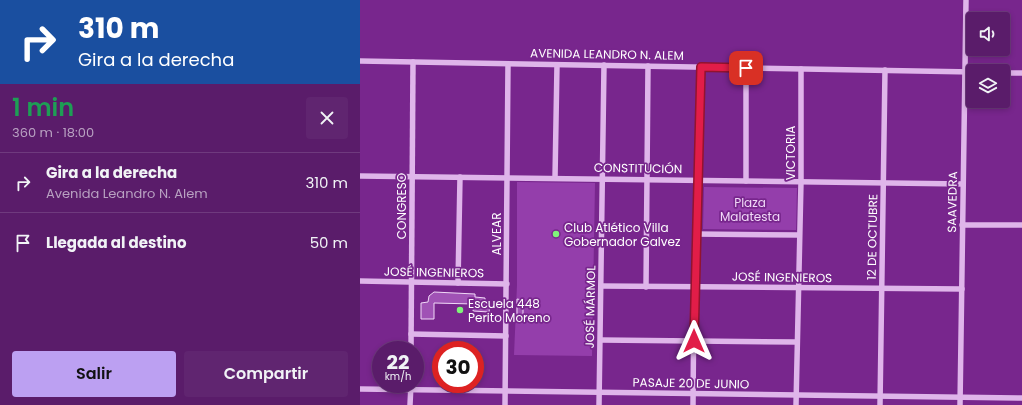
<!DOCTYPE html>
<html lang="es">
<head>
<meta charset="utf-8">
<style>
	:root { --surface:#5a1c6a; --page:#602570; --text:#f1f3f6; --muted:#b8a1c1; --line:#6f3a7e; --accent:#bca0f2 }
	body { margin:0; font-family:Poppins,sans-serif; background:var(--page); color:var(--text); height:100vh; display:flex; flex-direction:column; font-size:15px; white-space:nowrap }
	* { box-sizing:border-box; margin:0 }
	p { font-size:13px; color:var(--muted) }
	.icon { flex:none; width:22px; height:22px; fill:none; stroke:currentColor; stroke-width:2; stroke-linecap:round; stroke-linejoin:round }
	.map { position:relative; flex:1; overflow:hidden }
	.drawer { display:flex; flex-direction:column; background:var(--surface); width:360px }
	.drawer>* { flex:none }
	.guide { background:#1a4fa0; color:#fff; overflow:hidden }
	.controls { position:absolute; left:606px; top:12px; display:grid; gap:8px }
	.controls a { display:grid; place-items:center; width:44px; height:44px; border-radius:4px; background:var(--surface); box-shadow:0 2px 6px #0003,0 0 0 1px var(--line); font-size:20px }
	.speed { position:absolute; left:12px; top:341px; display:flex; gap:8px; font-size:20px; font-weight:700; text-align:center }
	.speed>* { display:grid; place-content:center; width:52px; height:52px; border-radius:50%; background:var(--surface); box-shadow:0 2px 6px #0003,0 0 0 1px var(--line); line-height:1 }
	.speed small { font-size:10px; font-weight:400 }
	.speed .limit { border:6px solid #d22; background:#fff; color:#111 }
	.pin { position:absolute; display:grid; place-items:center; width:34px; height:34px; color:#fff; margin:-17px; border-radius:8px; box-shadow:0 2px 6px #0006 }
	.me { position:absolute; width:44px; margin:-22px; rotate:0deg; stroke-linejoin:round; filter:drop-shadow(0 0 3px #0008) }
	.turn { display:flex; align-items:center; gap:14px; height:84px; padding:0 12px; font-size:18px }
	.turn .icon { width:52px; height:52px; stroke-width:2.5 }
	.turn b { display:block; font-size:28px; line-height:34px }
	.round { display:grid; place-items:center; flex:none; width:42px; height:42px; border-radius:4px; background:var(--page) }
	.summary { display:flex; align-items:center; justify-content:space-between; height:68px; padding:0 12px }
	h1 { font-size:24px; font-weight:600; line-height:30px; color:#1e9e55 }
	.button { display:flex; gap:8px; margin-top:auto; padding:8px 12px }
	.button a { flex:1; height:46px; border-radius:4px; background:var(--accent); color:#111; font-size:16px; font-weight:600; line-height:46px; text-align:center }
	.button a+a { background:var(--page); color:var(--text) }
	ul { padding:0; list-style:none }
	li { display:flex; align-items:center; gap:12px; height:60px; padding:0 12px; border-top:1px solid var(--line) }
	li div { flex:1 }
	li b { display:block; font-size:15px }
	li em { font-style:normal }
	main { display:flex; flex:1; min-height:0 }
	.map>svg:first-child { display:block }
	.green { fill:#943eab }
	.building { fill:#a052b5; stroke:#f1d9f8 }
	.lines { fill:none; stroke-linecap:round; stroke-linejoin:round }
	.minor { stroke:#dfb5ea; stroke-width:5.5 }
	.route-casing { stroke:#92132f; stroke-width:10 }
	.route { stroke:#e11d48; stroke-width:7 }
	.poi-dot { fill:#80f47a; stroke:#78268d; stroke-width:1.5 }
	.labels { text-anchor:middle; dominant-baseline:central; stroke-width:3.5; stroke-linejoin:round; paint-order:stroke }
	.street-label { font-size:12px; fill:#fff; stroke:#78268d }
	.park-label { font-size:12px; fill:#f1d9f8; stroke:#78268d }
	.poi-label { font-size:12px; fill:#fff; stroke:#78268d; text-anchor:start }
</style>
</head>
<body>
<main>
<section class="drawer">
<div class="guide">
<div class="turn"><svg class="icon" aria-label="right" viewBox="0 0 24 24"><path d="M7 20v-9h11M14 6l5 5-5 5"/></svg><div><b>310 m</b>Gira a la derecha</div></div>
</div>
<div class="summary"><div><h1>1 min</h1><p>360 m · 18:00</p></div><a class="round"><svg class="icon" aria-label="close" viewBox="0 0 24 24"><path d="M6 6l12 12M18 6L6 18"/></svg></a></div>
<ul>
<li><svg class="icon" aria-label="right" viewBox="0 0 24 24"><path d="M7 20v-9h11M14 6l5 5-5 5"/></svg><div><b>Gira a la derecha</b><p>Avenida Leandro N. Alem</p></div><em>310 m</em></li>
<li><svg class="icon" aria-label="arrive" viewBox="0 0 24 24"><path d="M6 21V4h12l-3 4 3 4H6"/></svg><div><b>Llegada al destino</b></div><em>50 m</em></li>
</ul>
<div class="button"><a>Salir</a><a>Compartir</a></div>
</section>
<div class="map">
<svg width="662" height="405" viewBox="0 0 662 405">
	<rect width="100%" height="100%" fill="#78268d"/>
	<g class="green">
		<polygon points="157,182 235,183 232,356 154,355 157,285"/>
		<polygon points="344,187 437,188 436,230 343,229"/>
	</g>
	<g class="building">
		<polygon points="74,292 115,294 115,297 125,298 125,304 130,305 129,312 113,311 114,304 74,303 74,319 61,319 61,303 68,302 69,296"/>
		<polygon points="157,299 163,300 163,321 157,320"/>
	</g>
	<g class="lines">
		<g class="minor">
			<polyline points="0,61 613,72"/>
			<polyline points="386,68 386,181"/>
			<polyline points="643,73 662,73"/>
			<polyline points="0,176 603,184"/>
			<polyline points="195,178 197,65"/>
			<polyline points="602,225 662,225"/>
			<polyline points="335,234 439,235"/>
			<polyline points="0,281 147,284"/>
			<polyline points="98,283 100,177"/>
			<polyline points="241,286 602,289"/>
			<polyline points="286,287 288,66"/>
			<polyline points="51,334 146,336"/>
			<polyline points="241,340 436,342"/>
			<polyline points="51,350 53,62"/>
			<polyline points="0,389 662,398"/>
			<polyline points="50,405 51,384"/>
			<polyline points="145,405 148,64"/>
			<polyline points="239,405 244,65"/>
			<polyline points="333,405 334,287 341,67"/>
			<polyline points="436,405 441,182 441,69"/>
			<polyline points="520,405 525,70"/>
			<polyline points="600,405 606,0"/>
		</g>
	</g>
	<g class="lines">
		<g class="route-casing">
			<polyline id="route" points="334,341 341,67 386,68"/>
		</g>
		<use href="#route" class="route"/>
	</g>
	<g class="poi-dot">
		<circle cx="196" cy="234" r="4"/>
		<circle cx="100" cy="310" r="4"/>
	</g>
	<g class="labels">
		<g class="street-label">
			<text transform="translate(247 54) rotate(1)">AVENIDA LEANDRO N. ALEM</text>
			<text transform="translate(430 153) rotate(-90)">VICTORIA</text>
			<text transform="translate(278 168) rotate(1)">CONSTITUCIÓN</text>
			<text transform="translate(592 202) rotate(-89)">SAAVEDRA</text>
			<text transform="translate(41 206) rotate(-90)">CONGRESO</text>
			<text transform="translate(136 234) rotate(-90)">ALVEAR</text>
			<text transform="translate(512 237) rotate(-89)">12 DE OCTUBRE</text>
			<text transform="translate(74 272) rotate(1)">JOSÉ INGENIEROS</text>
			<text transform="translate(422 277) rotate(1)">JOSÉ INGENIEROS</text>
			<text transform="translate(230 307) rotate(-89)">JOSÉ MÁRMOL</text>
			<text transform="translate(331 383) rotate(1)">PASAJE 20 DE JUNIO</text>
		</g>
		<g class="park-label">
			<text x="390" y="202">Plaza<tspan x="390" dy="14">Malatesta</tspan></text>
		</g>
		<g class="poi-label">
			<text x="204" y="227">Club Atlético Villa<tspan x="204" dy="14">Gobernador Galvez</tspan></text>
			<text x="108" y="303">Escuela 448<tspan x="108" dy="14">Perito Moreno</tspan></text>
		</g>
	</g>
</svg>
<div class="controls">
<a><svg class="icon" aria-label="sound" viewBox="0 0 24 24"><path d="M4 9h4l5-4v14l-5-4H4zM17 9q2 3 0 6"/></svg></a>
<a><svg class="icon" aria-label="layers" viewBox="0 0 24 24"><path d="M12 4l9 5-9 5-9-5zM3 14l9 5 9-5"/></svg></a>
</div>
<div class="speed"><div>22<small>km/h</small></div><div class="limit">30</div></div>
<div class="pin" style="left:386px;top:68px;background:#d93025"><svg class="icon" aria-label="arrive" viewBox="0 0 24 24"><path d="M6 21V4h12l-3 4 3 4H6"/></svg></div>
<svg class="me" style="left:334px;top:341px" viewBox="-20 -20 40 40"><path d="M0-17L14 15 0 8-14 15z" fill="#e11d48" stroke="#fff" stroke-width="4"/></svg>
</div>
</main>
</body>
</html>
